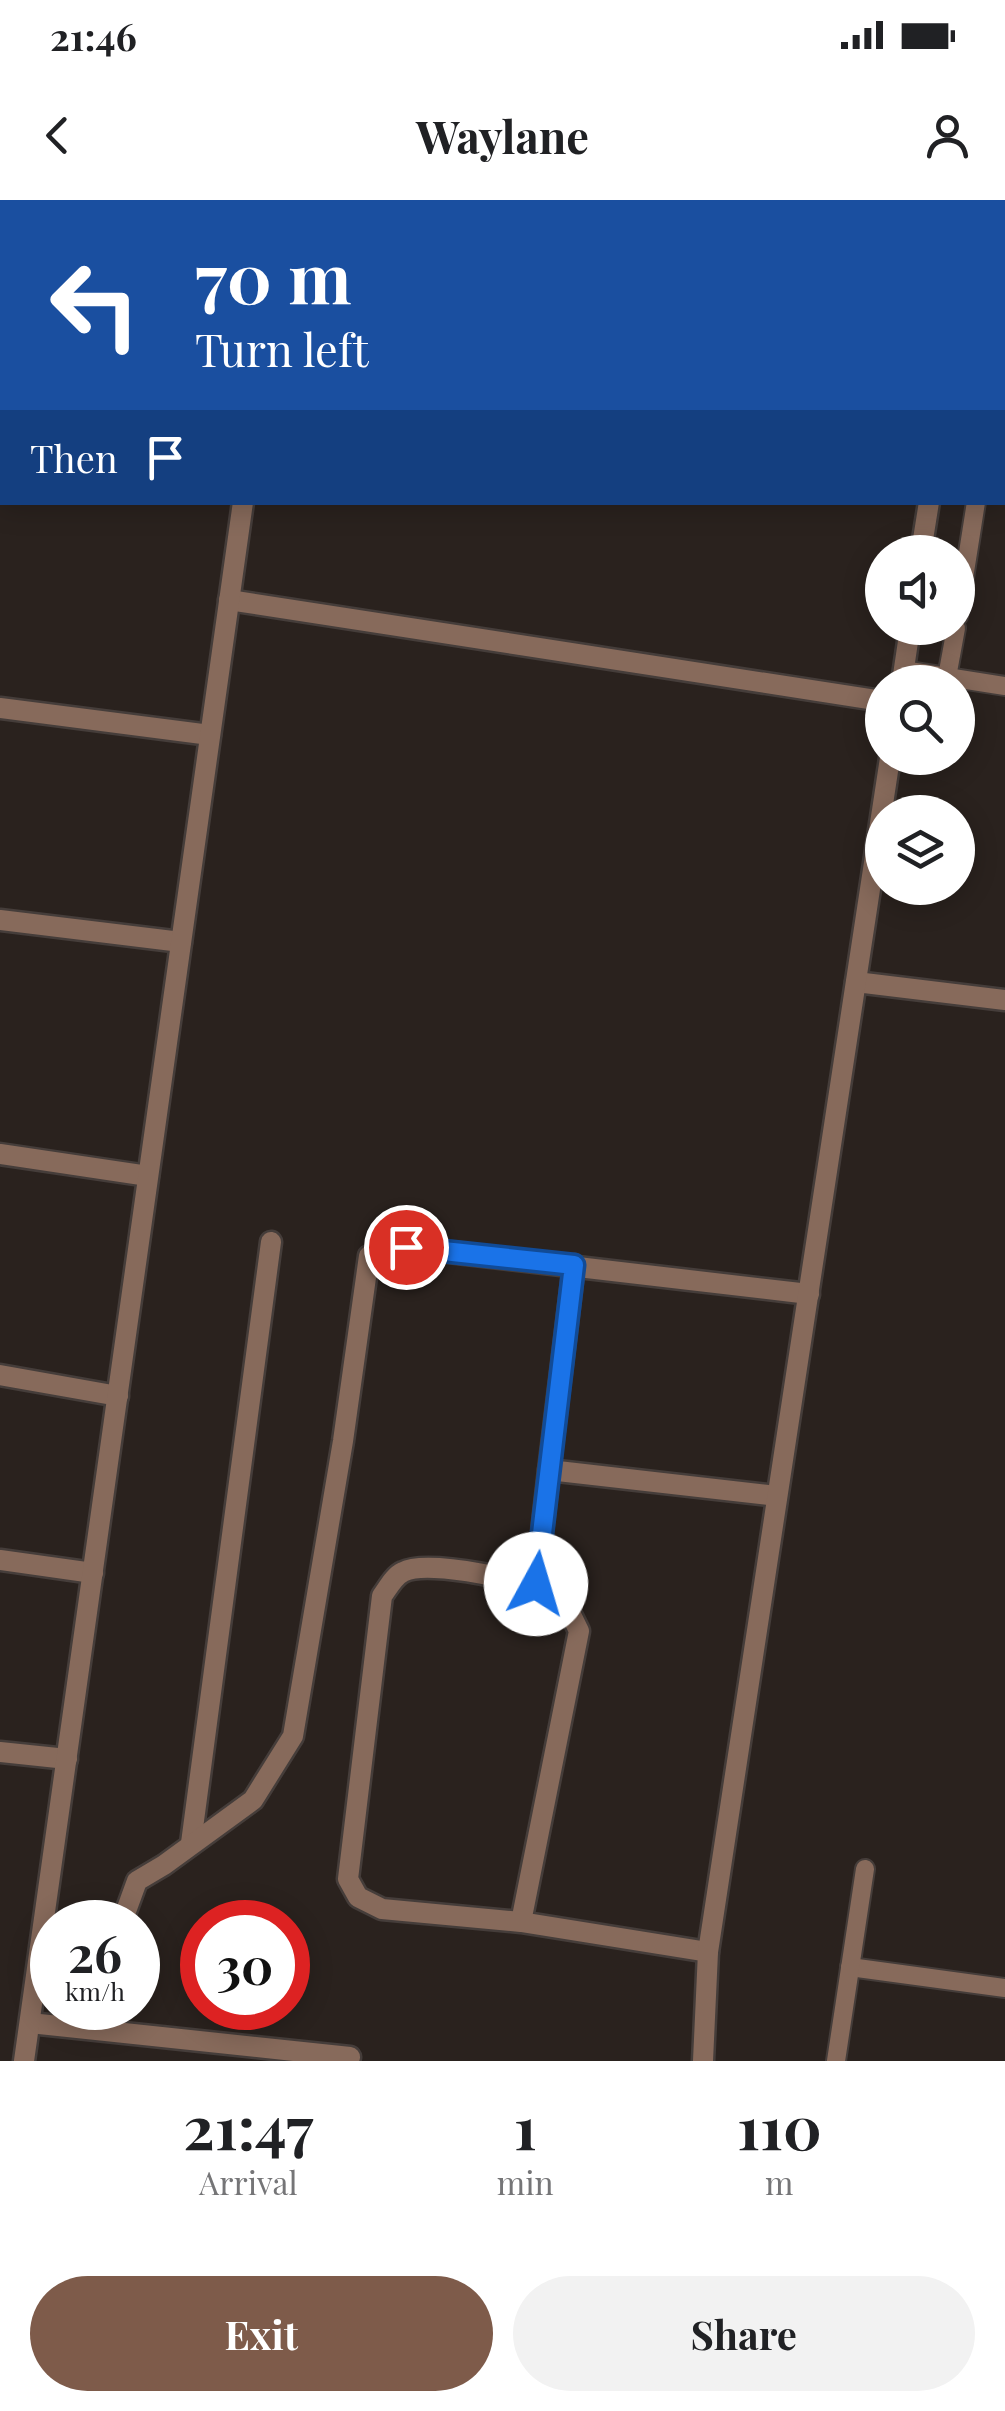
<!DOCTYPE html>
<html lang="en">
<head>
<meta charset="utf-8">
<style>
	:root { --surface:#fff; --page:#f2f2f2; --text:#202124; --muted:#757577; --accent:#7e5b4a }
	body { margin:0; font-family:"Playfair Display",serif; background:var(--page); color:var(--text); height:100vh; display:flex; flex-direction:column; font-size:38px; white-space:nowrap }
	* { box-sizing:border-box; margin:0 }
	p { font-size:32px; color:var(--muted) }
	.icon { flex:none; width:55px; height:55px; fill:none; stroke:currentColor; stroke-width:2; stroke-linecap:round; stroke-linejoin:round }
	.map { position:relative; height:1861px; overflow:hidden }
	.details { display:flex; flex-direction:column; background:var(--surface); flex:1 }
	.details>* { flex:none }
	.banner { position:absolute; left:0px; top:0px; width:1005px; height:305px; box-shadow:0 5px 25px #0003; background:#1a4fa0; color:#fff; overflow:hidden }
	.controls { position:absolute; left:865px; top:335px; display:grid; gap:20px }
	.controls a { display:grid; place-items:center; width:110px; height:110px; border-radius:50%; background:var(--surface); box-shadow:0 5px 25px #0003; font-size:50px }
	.speed { position:absolute; left:30px; top:1700px; display:flex; gap:20px; font-size:50px; font-weight:700; text-align:center }
	.speed>* { display:grid; place-content:center; width:130px; height:130px; border-radius:50%; background:var(--surface); box-shadow:0 5px 25px #0003; line-height:1 }
	.speed small { font-size:25px; font-weight:400 }
	.speed .limit { border:15px solid #d22; background:#fff; color:#111 }
	.pin { position:absolute; display:grid; place-items:center; width:85px; height:85px; color:#fff; margin:-42px; border:5px solid #fff; border-radius:50%; box-shadow:0 2px 10px #0007 }
	.me { position:absolute; width:110px; margin:-55px; rotate:6deg; stroke-linejoin:round; filter:drop-shadow(0 0 8px #0008) }
	.turn { display:flex; align-items:center; gap:35px; height:210px; padding:0 30px; font-size:45px }
	.turn .icon { width:130px; height:130px; stroke-width:2.5 }
	.turn b { display:block; font-size:70px; line-height:85px }
	.then { display:flex; align-items:center; height:95px; padding:0 30px; background:#0003; gap:20px; font-size:38px }
	.eta { display:flex; justify-content:space-evenly; align-items:center; height:170px; text-align:center }
	.eta b { font-size:60px; font-weight:700; line-height:70px }
	.action { display:flex; gap:20px; margin-top:auto; padding:20px 30px }
	.action a { flex:1; height:115px; border-radius:60px; background:var(--accent); color:#fff; font-size:40px; font-weight:700; line-height:115px; text-align:center }
	.action a+a { background:var(--page); color:var(--text) }
	.status { display:flex; justify-content:space-between; align-items:center; height:70px; padding:0 50px; background:var(--surface); direction:ltr }
	.status svg { height:28px; fill:currentColor }
	header { display:flex; justify-content:space-between; align-items:center; height:130px; padding:0 30px; background:var(--surface); font-size:45px; font-weight:700 }
	.map>svg:first-child { display:block }
	.lines { fill:none; stroke-linecap:round; stroke-linejoin:round }
	.service-casing { stroke:#453d3a; stroke-width:22 }
	.minor-casing { stroke:#453d3a; stroke-width:25 }
	.service { stroke:#876a5b; stroke-width:18 }
	.minor { stroke:#876a5b; stroke-width:20 }
	.route-casing { stroke:#114b97; stroke-width:25 }
	.route { stroke:#1a73e8; stroke-width:18 }
</style>
</head>
<body>
<div class="status"><b>21:46</b><svg viewBox="0 0 49 12"><path d="M0 12V9h3v3zM5 12V6h3v6zM10 12V3h3v9zM15 12V0h3v12zM26 1h20v11H26zM47 4h2v5h-2z"/></svg></div>
<header><svg class="icon" aria-label="back" viewBox="0 0 24 24"><path d="M15 5l-7 7 7 7"/></svg>Waylane<svg class="icon" aria-label="person" viewBox="0 0 24 24"><circle cx="12" cy="8" r="4"/><path d="M4 21q1-7 8-7t8 7"/></svg></header>
<div class="map">
<svg width="1005" height="1861" viewBox="0 0 1005 1861">
	<rect width="100%" height="100%" fill="#2a221e"/>
	<g class="lines">
		<g class="service-casing">
			<g id="service">
				<polyline points="1002,260 1005,260"/>
				<polyline points="958,416 976,302"/>
				<polyline points="903,470 1005,486"/>
				<polyline points="947,477 956,428"/>
				<polyline points="850,1767 1005,1788"/>
				<polyline points="836,1861 865,1669"/>
			</g>
		</g>
		<g class="minor-casing">
			<g id="minor">
				<polyline points="43,2 44,0"/>
				<polyline points="280,2 280,0"/>
				<polyline points="526,2 526,0"/>
				<polyline points="746,2 746,0"/>
				<polyline points="975,2 975,0"/>
				<polyline points="1002,216 1005,216"/>
				<polyline points="0,292 2,275"/>
				<polyline points="921,352 929,302"/>
				<polyline points="229,400 882,501"/>
				<polyline points="902,482 910,428"/>
				<polyline points="0,508 210,535"/>
				<polyline points="0,720 181,742"/>
				<polyline points="856,782 1005,800"/>
				<polyline points="0,954 148,976"/>
				<polyline points="406,1047 809,1094"/>
				<polyline points="0,1175 118,1196"/>
				<polyline points="549,1270 574,1065"/>
				<polyline points="0,1360 93,1373"/>
				<polyline points="536,1384 549,1270 777,1296"/>
				<polyline points="0,1552 67,1559"/>
				<polyline points="191,1643 271,1042"/>
				<polyline points="122,1722 137,1681 164,1665 253,1600 293,1536 343,1241 369,1056"/>
				<path d="M521,1722L579,1431L561,1394C532,1383 429,1358 403,1372C394,1376 388,1388 382,1396L348,1679L358,1697L382,1709L521,1722L708,1752"/>
				<polyline points="30,1823 350,1857"/>
				<polyline points="24,1861 243,302"/>
				<polyline points="703,1861 708,1752 890,558"/>
			</g>
		</g>
		<use href="#service" class="service"/>
		<use href="#minor" class="minor"/>
	</g>
	<g class="lines">
		<g class="route-casing">
			<polyline id="route" points="406,1047 574,1065 536,1384"/>
		</g>
		<use href="#route" class="route"/>
	</g>
</svg>
<div class="controls">
<a><svg class="icon" aria-label="sound" viewBox="0 0 24 24"><path d="M4 9h4l5-4v14l-5-4H4zM17 9q2 3 0 6"/></svg></a>
<a><svg class="icon" aria-label="search" viewBox="0 0 24 24"><circle cx="10" cy="10" r="6"/><path d="M15 15l6 6"/></svg></a>
<a><svg class="icon" aria-label="layers" viewBox="0 0 24 24"><path d="M12 4l9 5-9 5-9-5zM3 14l9 5 9-5"/></svg></a>
</div>
<div class="speed"><div>26<small>km/h</small></div><div class="limit">30</div></div>
<div class="pin" style="left:406px;top:1047px;background:#d93025"><svg class="icon" aria-label="arrive" viewBox="0 0 24 24"><path d="M6 21V4h12l-3 4 3 4H6"/></svg></div>
<svg class="me" style="left:536px;top:1384px" viewBox="-20 -20 40 40"><circle r="19" fill="#fff"/><path d="M0-13L10 11 0 6-10 11z" fill="#1a73e8"/></svg>
<div class="banner">
<div class="turn"><svg class="icon" aria-label="left" viewBox="0 0 24 24"><path d="M17 20v-9H6M10 6l-5 5 5 5"/></svg><div><b>70 m</b>Turn left</div></div>
<div class="then">Then<svg class="icon" aria-label="arrive" viewBox="0 0 24 24"><path d="M6 21V4h12l-3 4 3 4H6"/></svg></div>
</div>
</div>
<section class="details">
<div class="eta">
<div><b>21:47</b><p>Arrival</p></div>
<div><b>1</b><p>min</p></div>
<div><b>110</b><p>m</p></div>
</div>
<div class="action"><a>Exit</a><a>Share</a></div>
</section>
</body>
</html>
